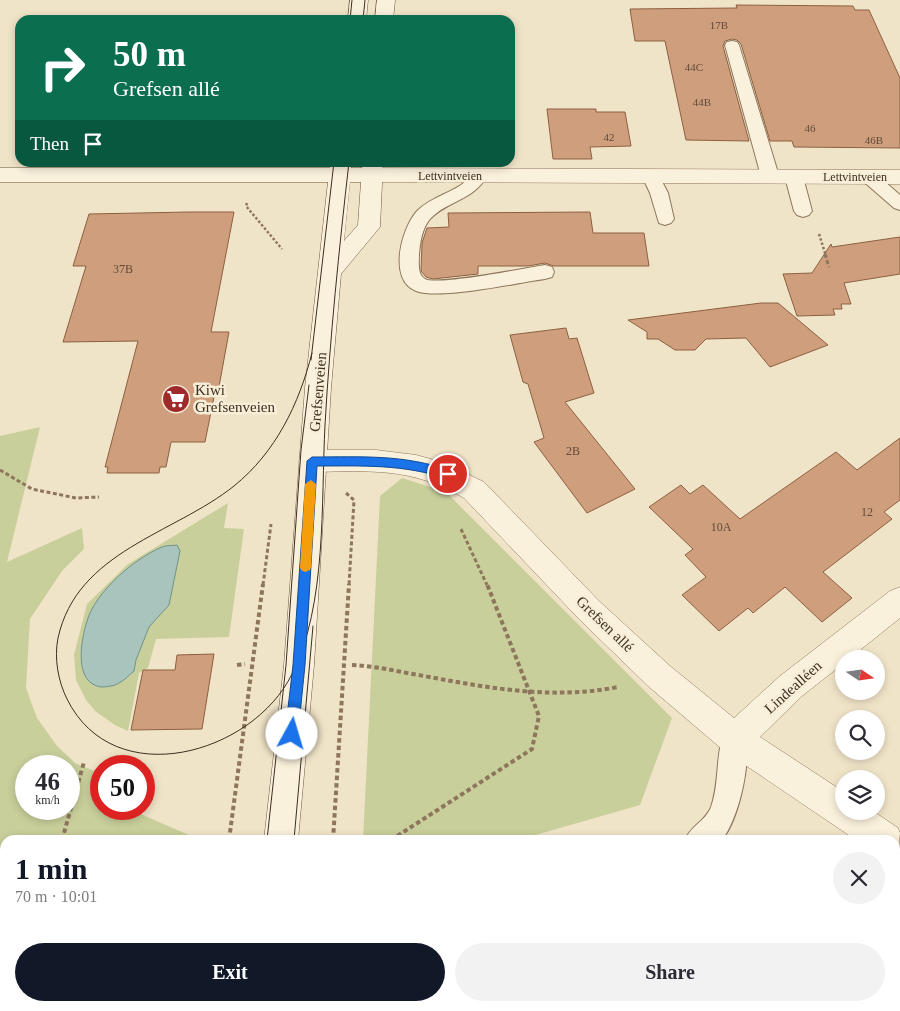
<!DOCTYPE html>
<html lang="en">
<head>
<meta charset="utf-8">
<style>
	:root { --surface:#fff; --page:#f2f2f3; --text:#2b2b33; --muted:#7c7c81; --accent:#111827 }
	body { margin:0; font-family:"Times New Roman",serif; background:var(--page); color:var(--text); height:100vh; display:flex; flex-direction:column; font-size:19px; white-space:nowrap }
	* { box-sizing:border-box; margin:0 }
	p { font-size:16px; color:var(--muted) }
	.icon { flex:none; width:28px; height:28px; fill:none; stroke:currentColor; stroke-width:2; stroke-linecap:round; stroke-linejoin:round }
	.map { position:relative; flex:1; overflow:hidden }
	.details { position:absolute; left:0px; top:835px; width:900px; height:176px; display:flex; flex-direction:column; background:var(--surface); border-radius:15px 15px 0 0; box-shadow:0 2px 8px #0003 }
	.details>* { flex:none }
	.hud { position:absolute; left:15px; top:15px; width:500px; height:152px; border-radius:15px; box-shadow:0 2px 8px #0003; background:#0b6e4f; color:#fff; overflow:hidden }
	.needle { width:32px; rotate:103deg }
	.buttons { position:absolute; left:835px; top:650px; display:grid; gap:10px }
	.buttons a { display:grid; place-items:center; width:50px; height:50px; border-radius:50%; background:var(--surface); box-shadow:0 2px 8px #0003; font-size:25px }
	.speed { position:absolute; left:15px; top:755px; display:flex; gap:10px; font-size:25px; font-weight:700; text-align:center }
	.speed>* { display:grid; place-content:center; width:65px; height:65px; border-radius:50%; background:var(--surface); box-shadow:0 2px 8px #0003; line-height:1 }
	.speed small { font-size:12px; font-weight:400 }
	.speed .limit { border:8px solid #d22; background:#fff; color:#111 }
	.pin { position:absolute; display:grid; place-items:center; width:42px; height:42px; color:#fff; margin:-21px; border:2px solid #fff; border-radius:50%; box-shadow:0 1px 5px #0007 }
	.me { position:absolute; width:55px; margin:-28px; rotate:6deg; stroke-linejoin:round; filter:drop-shadow(0 0 4px #0008) }
	.turn { display:flex; align-items:center; gap:18px; height:105px; padding:0 15px; font-size:22px }
	.turn .icon { width:65px; height:65px; stroke-width:2.5 }
	.turn b { display:block; font-size:35px; line-height:42px }
	.then { display:flex; align-items:center; height:48px; padding:0 15px; background:#0003; gap:10px; font-size:19px }
	.round { display:grid; place-items:center; flex:none; width:52px; height:52px; border-radius:26px; background:var(--page) }
	.head { display:flex; align-items:center; justify-content:space-between; height:85px; padding:0 15px }
	h1 { font-size:30px; font-weight:800; line-height:38px; color:var(--accent) }
	.primary-button { display:flex; gap:10px; margin-top:auto; padding:10px 15px }
	.primary-button a { flex:1; height:58px; border-radius:30px; background:var(--accent); color:#fff; font-size:20px; font-weight:800; line-height:58px; text-align:center }
	.primary-button a+a { background:var(--page); color:var(--text) }
	.map>svg:first-child { display:block }
	.green { fill:#c9cf9b; fill-rule:evenodd }
	.water { fill:#a9c4bc; stroke:#6f938a }
	.building { fill:#cf9f7d; stroke:#8d5f41 }
	.lines { fill:none; stroke-linecap:round; stroke-linejoin:round }
	.lane-casing { stroke:#8d765c; stroke-width:2 }
	.street-casing { stroke:#8d765c; stroke-width:1 }
	.secondary-casing { stroke:#6f573f; stroke-width:1 }
	.path-far2 { stroke:#8d765c; stroke-width:2.5; stroke-dasharray:2.5 2; stroke-linecap:butt }
	.path-far1 { stroke:#8d765c; stroke-width:3; stroke-dasharray:4 2.5; stroke-linecap:butt }
	.path { stroke:#8d765c; stroke-width:4; stroke-dasharray:4.5 3; stroke-linecap:butt }
	.lane { fill:#faf1dc; fill-rule:evenodd }
	.street { fill:#faf1dc; fill-rule:evenodd }
	.secondary { fill:#faf1dc; fill-rule:evenodd }
	.tram { stroke:#3d2e20; stroke-width:1 }
	.route { fill:#1a73e8; stroke:#114b97 }
	.slow { fill:#f59e0b }
	.labels { text-anchor:middle; dominant-baseline:central; stroke-width:5; stroke-linejoin:round; paint-order:stroke }
	.far-number-label { font-size:11px; fill:#624a37 }
	.far-street-label { font-size:12px; fill:#3d2e20; stroke:#f7eed8 }
	.number-label { font-size:12px; fill:#624a37 }
	.poi-label { font-size:15px; fill:#3d2e20; stroke:#f7eed8; text-anchor:start }
	.street-label { font-size:15px; fill:#3d2e20; stroke:#f7eed8 }
</style>
</head>
<body>
<div class="map">
<svg width="900" height="1011" viewBox="0 0 900 1011">
	<rect width="100%" height="100%" fill="#f0e4c8"/>
	<g class="green">
		<path d="M40,427L7,562L82,528L84,549L62,571L30,619L26,688L37,718L57,746L75,763L101,774V809H129L196,838V840H5V1006H172L171,1011H0V436ZM26,766H69V809H26Z"/>
		<polygon points="402,478 446,492 672,718 640,805 518,840 363,840 380,496"/>
		<polygon points="228,503 224,528 244,529 229,637 156,639 148,668 139,673 128,731 115,725 95,711 86,700 76,680 74,655 87,604 128,564"/>
	</g>
	<path class="water" d="M177,545L180,551L169,605L149,627L136,660L134,671C129,675 125,680 119,683C115,686 106,687 101,687C73,683 81,640 87,621C95,592 135,558 162,547C166,545 172,546 177,545Z"/>
	<g class="building">
		<polygon points="736,5 853,6 855,10 869,10 900,78 900,148 794,147 792,141 770,141 741,44 737,40 732,39 725,41 723,46 749,141 686,140 665,41 635,41 630,9 737,8"/>
		<polygon points="547,109 596,109 596,112 625,112 631,146 590,147 592,159 553,159"/>
		<polygon points="189,212 234,212 211,332 229,332 218,392 215,392 205,442 171,442 166,467 160,467 159,473 107,473 108,467 105,467 138,341 63,342 86,266 73,266 89,214"/>
		<polygon points="590,212 593,233 644,233 649,266 554,266 545,263 528,266 478,266 478,274 433,279 426,277 421,271 422,243 427,228 449,227 448,213"/>
		<polygon points="900,237 900,274 844,283 851,304 841,304 842,309 833,309 835,315 797,316 783,274 812,273 831,244 832,247"/>
		<polygon points="761,303 778,303 828,345 770,367 746,338 706,339 695,350 675,350 658,339 647,339 647,332 628,320"/>
		<polygon points="566,328 569,339 577,338 594,393 565,402 635,489 587,513 534,442 544,438 528,384 523,382 510,335"/>
		<polygon points="900,438 900,500 884,512 892,519 823,572 852,598 822,622 785,587 753,613 748,608 719,631 682,595 706,577 685,555 693,549 649,507 681,485 690,494 703,485 740,519 836,452 857,470"/>
		<polygon points="214,654 202,729 131,730 143,670 175,670 177,655"/>
	</g>
	<g class="lines">
		<g class="lane-casing">
			<g id="lane">
				<polygon points="732,41 737,42 739,45 779,176 776,180 770,181 764,180 761,176 725,45 727,42"/>
				<path d="M478,171L484,172L487,176C473,201 448,200 430,219C422,228 420,243 419,254C419,263 417,274 425,279C436,286 526,268 545,265L552,267L554,272L552,277L545,279C515,283 441,300 416,291C387,280 402,226 418,210C431,198 447,194 461,185C469,180 469,173 478,171Z"/>
				<polygon points="651,171 657,172 668,193 674,219 671,223 665,225 659,223 650,193 642,176 645,172"/>
				<polygon points="794,172 800,173 803,177 812,211 809,215 803,217 797,215 794,211 785,177 788,173"/>
				<polygon points="869,172 875,173 900,195 900,210 894,208 863,181 860,177 863,173"/>
				<path d="M734,726L743,730C754,756 739,818 722,840H685C691,825 705,822 711,807C720,782 715,754 725,730Z"/>
			</g>
		</g>
		<g class="street-casing">
			<g id="street">
				<polygon points="372,168 900,170 900,184 372,182 365,180 362,175 365,170"/>
				<path d="M312,450H376L416,455L445,463L484,482L599,601L670,666L734,718L780,676L890,591L900,587V618L849,659H844V663L802,696L760,737L844,792V811H873L898,828L900,833L898,852L895,853V840H856L723,750L648,686L579,619L464,498C412,467 370,471 312,472L303,469L299,461L303,453Z"/>
			</g>
		</g>
		<g class="secondary-casing">
			<g id="secondary">
				<polygon points="350,0 368,0 366,20 348,20"/>
				<polygon points="377,0 395,0 393,20 375,20"/>
				<path d="M331,162H351V168H362L363,162H383L380,227L341,274L331,388L314,665L298,840H264L284,665L305,388L328,182H0V168H330ZM350,182H361L358,225L344,241Z"/>
				<polygon points="246,1006 284,1006 283,1011 245,1011"/>
			</g>
		</g>
		<g class="path-far2">
			<polyline points="247,203 246,206 282,249"/>
			<polyline points="819,234 826,256"/>
		</g>
		<g class="path-far1">
			<polyline points="825,254 829,267"/>
			<polyline points="0,470 32,489 76,498 99,497"/>
			<polyline points="346,493 354,500 349,585"/>
			<polyline points="461,529 487,585"/>
			<polyline points="263,585 271,524"/>
		</g>
		<g class="path">
			<polyline points="237,665 245,664"/>
			<path d="M352,665C376,666 400,672 424,676C489,688 552,700 618,687"/>
			<polyline points="62,840 84,762"/>
			<polyline points="229,840 263,584"/>
			<polyline points="333,840 349,584"/>
			<polyline points="391,840 532,749 539,716 487,584"/>
			<polyline points="322,1006 322,1011"/>
			<polyline points="3,1011 5,1006"/>
			<polyline points="207,1011 208,1006"/>
		</g>
		<use href="#lane" class="lane"/>
		<use href="#street" class="street"/>
		<use href="#secondary" class="secondary"/>
		<g class="tram">
			<polyline points="350,20 352,0"/>
			<polyline points="363,20 365,0"/>
			<path d="M312,353C299,404 276,452 234,486C174,534 77,551 58,638C54,658 58,681 67,699C114,794 253,754 292,674C327,605 321,502 325,425C330,337 339,250 349,162"/>
			<polyline points="311,360 334,162"/>
			<polyline points="267,840 286,665 301,450 309,385"/>
			<polyline points="294,840 313,626"/>
			<polyline points="279,1006 279,1011"/>
			<polyline points="249,1011 250,1006"/>
		</g>
	</g>
	<path class="route" d="M312,457C363,457 403,454 452,471L454,474L448,479C403,464 364,466 317,466L305,665L298,734L296,739L292,741L287,739L285,734L293,665L307,461Z"/>
	<polygon class="slow" points="311,480 316,484 311,567 310,570 305,572 301,570 300,567 305,484"/>
	<defs>
		<g id="supermarket-disc" transform="scale(1.4375)"><circle r="9.5" fill="#9e2a2b" stroke="#f7eed8"/><path d="M-6-5.5h2.5l.6 2H6L4.5 2H-2.5L-4.4-4H-6ZM-1.5 3.2a1.3 1.3 0 1 0 .1 0ZM3 3.2a1.3 1.3 0 1 0 .1 0Z" fill="#fff"/></g>
	</defs>
	<g fill-rule="evenodd">
		<use href="#supermarket-disc" x="176" y="399"/>
	</g>
	<g class="labels">
		<g class="far-number-label">
			<text x="719" y="25">17B</text>
			<text x="694" y="67">44C</text>
			<text x="702" y="102">44B</text>
			<text x="810" y="128">46</text>
			<text x="609" y="137">42</text>
			<text x="874" y="140">46B</text>
		</g>
		<g class="far-street-label">
			<text x="450" y="176">Lettvintveien</text>
			<text x="855" y="177">Lettvintveien</text>
		</g>
		<g class="number-label">
			<text x="123" y="269">37B</text>
			<text x="573" y="451">2B</text>
			<text x="867" y="512">12</text>
			<text x="721" y="527">10A</text>
		</g>
		<g class="poi-label">
			<text x="195" y="390">Kiwi<tspan x="195" dy="17">Grefsenveien</tspan></text>
		</g>
		<g class="street-label">
			<text transform="translate(318 392) rotate(-85)">Grefsenveien</text>
			<text transform="translate(605 624) rotate(44)">Grefsen allé</text>
			<text transform="translate(793 687) rotate(-42)">Lindealléen</text>
		</g>
	</g>
</svg>
<div class="buttons">
<a><svg class="needle" viewBox="-14 -14 28 28"><path d="M0-13l5 13h-10z" fill="#e53935"/><path d="M0 13l5-13h-10z" fill="#7c7c81"/></svg></a>
<a><svg class="icon" aria-label="search" viewBox="0 0 24 24"><circle cx="10" cy="10" r="6"/><path d="M15 15l6 6"/></svg></a>
<a><svg class="icon" aria-label="layers" viewBox="0 0 24 24"><path d="M12 4l9 5-9 5-9-5zM3 14l9 5 9-5"/></svg></a>
</div>
<div class="speed"><div>46<small>km/h</small></div><div class="limit">50</div></div>
<div class="pin" style="left:448px;top:474px;background:#d93025"><svg class="icon" aria-label="arrive" viewBox="0 0 24 24"><path d="M6 21V4h12l-3 4 3 4H6"/></svg></div>
<svg class="me" style="left:292px;top:734px" viewBox="-20 -20 40 40"><circle r="19" fill="#fff"/><path d="M0-13L10 11 0 6-10 11z" fill="#1a73e8"/></svg>
<div class="hud">
<div class="turn"><svg class="icon" aria-label="right" viewBox="0 0 24 24"><path d="M7 20v-9h11M14 6l5 5-5 5"/></svg><div><b>50 m</b>Grefsen allé</div></div>
<div class="then">Then<svg class="icon" aria-label="arrive" viewBox="0 0 24 24"><path d="M6 21V4h12l-3 4 3 4H6"/></svg></div>
</div>
<section class="details">
<div class="head"><div><h1>1 min</h1><p>70 m · 10:01</p></div><a class="round"><svg class="icon" aria-label="close" viewBox="0 0 24 24"><path d="M6 6l12 12M18 6L6 18"/></svg></a></div>
<div class="primary-button"><a>Exit</a><a>Share</a></div>
</section>
</div>
</body>
</html>
